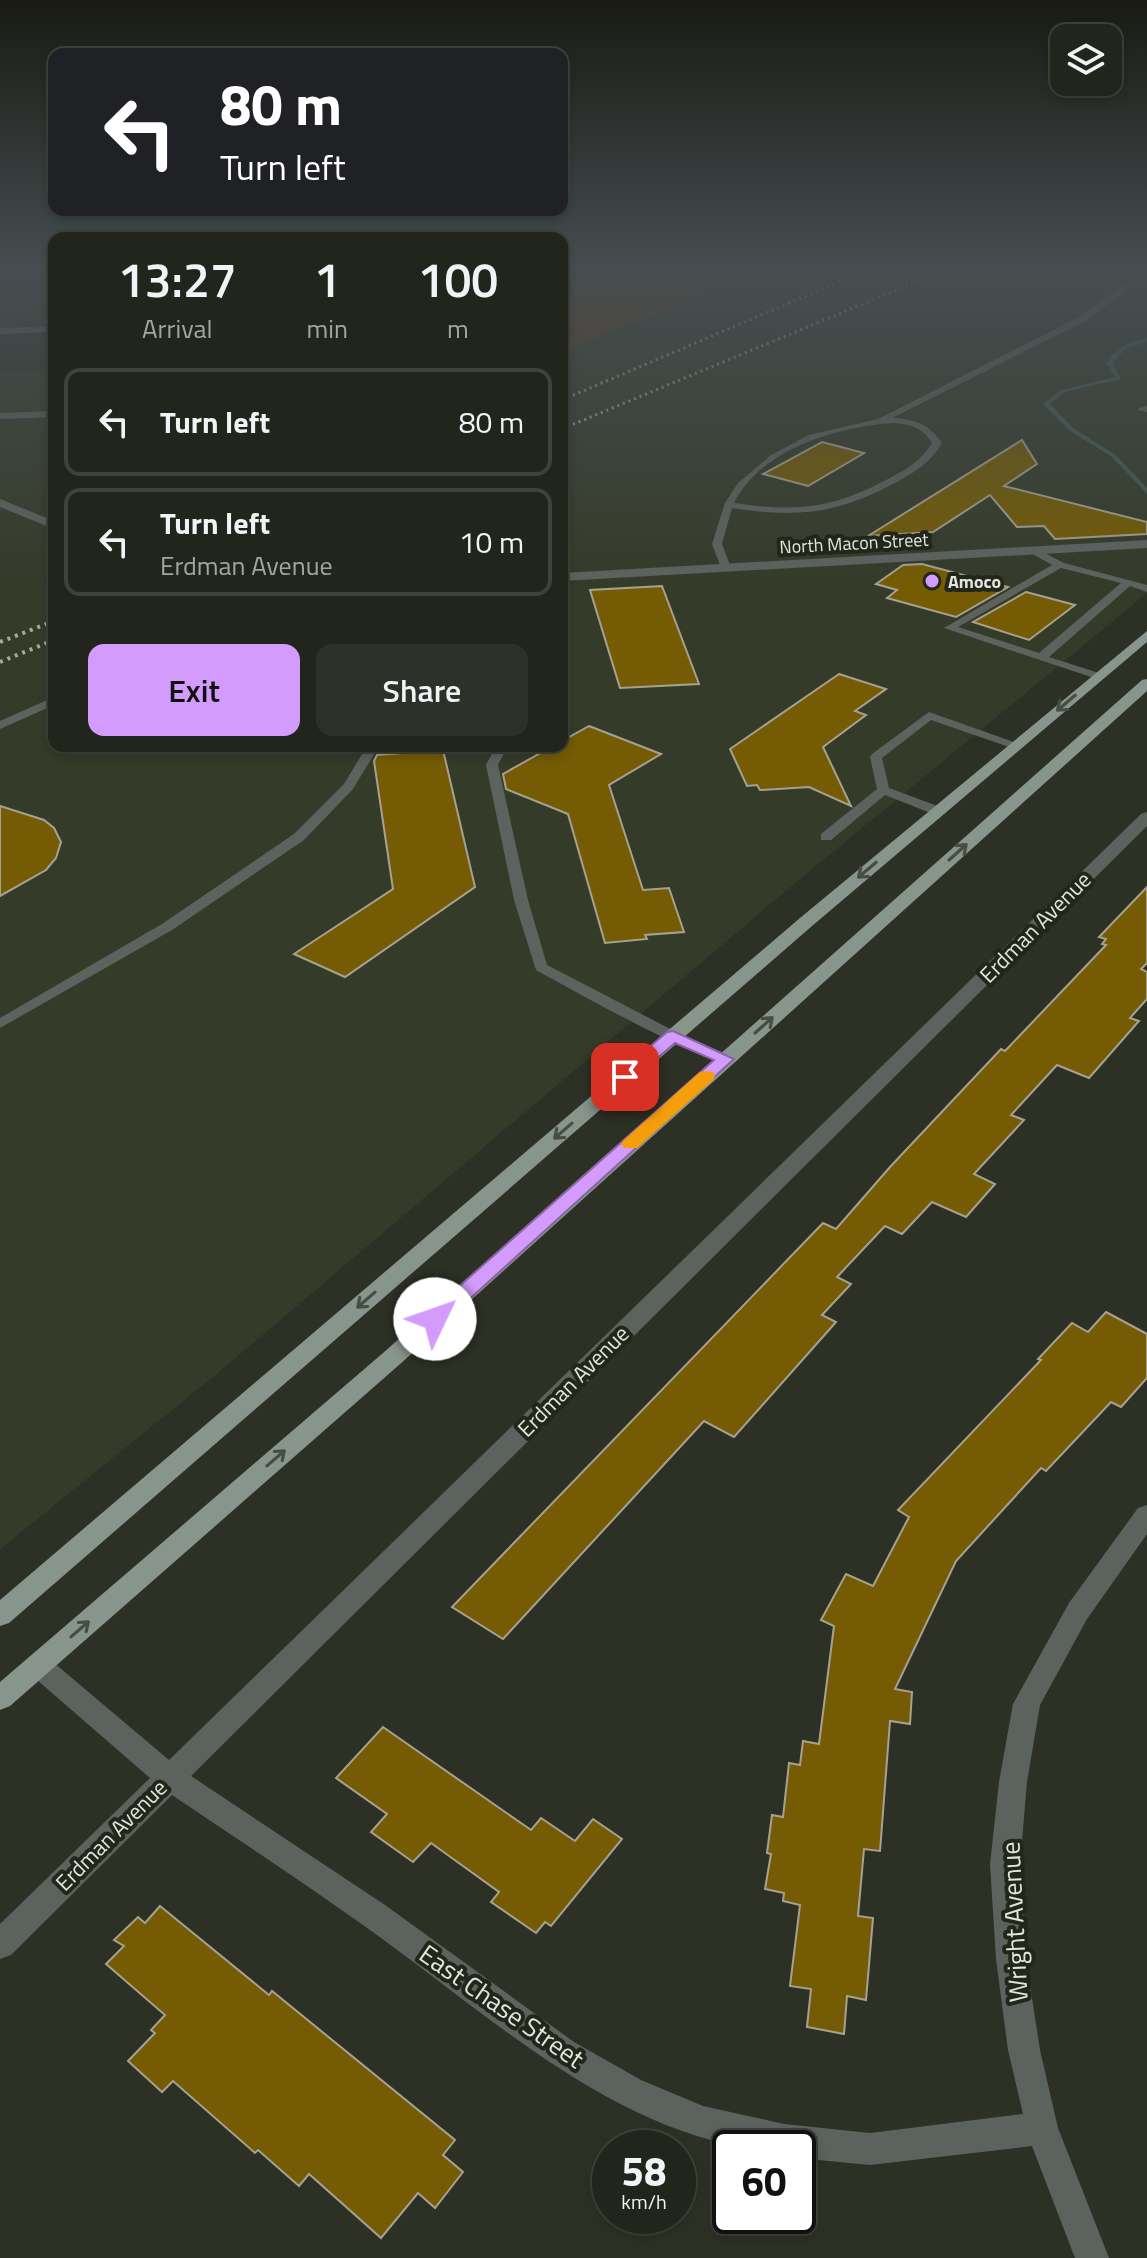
<!DOCTYPE html>
<html lang="en">
<head>
<meta charset="utf-8">
<style>
	:root { --surface:#22251c; --page:#2e3129; --text:#f1f3f6; --muted:#a2a5a3; --line:#3f423b; --accent:#d39cfc }
	body { margin:0; font-family:"Titillium Web",sans-serif; background:var(--page); color:var(--text); height:100vh; display:flex; flex-direction:column; font-size:30px; white-space:nowrap }
	* { box-sizing:border-box; margin:0 }
	p { font-size:26px; color:var(--muted) }
	.icon { flex:none; width:44px; height:44px; fill:none; stroke:currentColor; stroke-width:2; stroke-linecap:round; stroke-linejoin:round }
	.map { position:relative; flex:1; overflow:hidden }
	.details { position:absolute; left:48px; top:232px; width:520px; height:520px; display:flex; flex-direction:column; background:var(--surface); border-radius:16px; box-shadow:0 4px 12px #0003,0 0 0 2px var(--line) }
	.details>* { flex:none }
	.guide { position:absolute; left:48px; top:48px; width:520px; height:168px; border-radius:16px; box-shadow:0 4px 12px #0003,0 0 0 2px var(--line); background:#202124; color:#fff; overflow:hidden }
	.fabs { position:absolute; left:1050px; top:24px; display:grid; gap:16px }
	.fabs a { display:grid; place-items:center; width:72px; height:72px; border-radius:16px; background:var(--surface); box-shadow:0 4px 12px #0003,0 0 0 2px var(--line); font-size:40px }
	.speed { position:absolute; left:592px; top:2130px; display:flex; gap:16px; font-size:40px; font-weight:700; text-align:center }
	.speed>* { display:grid; place-content:center; width:104px; height:104px; border-radius:50%; background:var(--surface); box-shadow:0 4px 12px #0003,0 0 0 2px var(--line); line-height:1 }
	.speed small { font-size:20px; font-weight:400 }
	.speed .limit { border:4px solid #111; border-radius:12px; background:#fff; color:#111 }
	.pin { position:absolute; display:grid; place-items:center; width:68px; height:68px; color:#fff; margin:-34px; border-radius:16px; box-shadow:0 4px 12px #0006 }
	.me { position:absolute; width:88px; margin:-44px; rotate:48deg; stroke-linejoin:round; filter:drop-shadow(0 0 6px #0008) }
	.turn { display:flex; align-items:center; gap:28px; height:168px; padding:0 40px; font-size:36px }
	.turn .icon { width:104px; height:104px; stroke-width:2.5 }
	.turn b { display:block; font-size:56px; line-height:68px }
	.eta { display:flex; justify-content:space-evenly; align-items:center; height:136px; text-align:center }
	.eta b { font-size:48px; font-weight:600; line-height:56px }
	.primary-button { display:flex; gap:16px; margin-top:auto; padding:16px 40px }
	.primary-button a { flex:1; height:92px; border-radius:16px; background:var(--accent); color:#111; font-size:32px; font-weight:600; line-height:92px; text-align:center }
	.primary-button a+a { background:var(--page); color:var(--text) }
	ul { padding:0; list-style:none }
	li { display:flex; align-items:center; gap:24px; height:108px; margin:0 16px 12px; padding:0 24px; border:4px solid var(--line); border-radius:16px }
	li div { flex:1 }
	li b { display:block; font-size:30px }
	li em { font-style:normal }
	.map>svg:first-child { display:block }
	.built { fill:#353b29 }
	.green { fill:#643716 }
	.lines { fill:none; stroke-linecap:round; stroke-linejoin:round }
	.stream { fill:#445956; fill-rule:evenodd }
	.building { fill:#745b04; stroke:#a7a192; stroke-width:2 }
	.service { fill:#5c635f; fill-rule:evenodd }
	.minor { fill:#5c635f; fill-rule:evenodd }
	.tertiary { fill:#5c635f; fill-rule:evenodd }
	.primary { fill:#88958d; fill-rule:evenodd }
	.rail-far1 { stroke:#a6aaa0; stroke-width:3; stroke-dasharray:2 4; stroke-linecap:butt }
	.rail { stroke:#a6aaa0; stroke-width:4; stroke-dasharray:3 5; stroke-linecap:butt }
	.oneway { stroke:#464e43 }
	.route { fill:#d39cfc; stroke:#8965a4; stroke-width:2 }
	.slow { fill:#f59e0b }
	.poi-dot { fill:#d39cfc; stroke:#23271b; stroke-width:3 }
	.labels { text-anchor:middle; dominant-baseline:central; stroke-width:8; stroke-linejoin:round; paint-order:stroke }
	.far-street-label { font-size:18px; fill:#e3e6de; stroke:#23271b }
	.far-poi-label { font-size:18px; font-weight:bold; fill:#e3e6de; stroke:#23271b; text-anchor:start }
	.street-label { font-size:22px; fill:#e3e6de; stroke:#23271b }
	.near-street-label { font-size:26px; fill:#e3e6de; stroke:#23271b }
</style>
</head>
<body>
<div class="map">
<svg width="1147" height="2258" viewBox="0 0 1147 2258">
	<rect width="100%" height="100%" fill="#2d3125"/>
	<g class="built">
		<polygon points="562,266 1147,266 1147,593 788,889 219,1372 0,1549 0,372 54,370 54,746 562,746"/>
		<polygon points="54,290 54,330 0,332 0,295 53,293"/>
	</g>
	<polygon class="green" points="562,266 704,266 696,278 708,288 672,311 652,315 562,351"/>
	<g class="lines">
		<path class="stream" d="M1147,338V342L1128,348L1119,355L1113,363L1121,379L1065,392L1050,404L1073,428L1116,455L1147,488V494L1112,457L1069,430L1043,404L1061,390L1115,377L1107,363C1117,347 1129,342 1147,338Z"/>
	</g>
	<g class="building">
		<polygon points="1022,440 1037,464 1004,486 1147,522 1147,534 1055,539 1044,526 1017,527 990,495 933,532 868,536"/>
		<polygon points="822,442 864,453 808,486 763,474"/>
		<polygon points="922,564 1008,587 956,617 887,598 897,590 876,584 903,565"/>
		<polygon points="662,586 699,684 620,688 590,590"/>
		<polygon points="1026,592 1075,605 1029,640 973,622"/>
		<polygon points="839,674 886,689 855,711 866,715 823,747 851,806 809,787 760,790 757,785 747,786 730,749"/>
		<polygon points="589,726 661,754 609,785 643,890 669,888 684,932 645,935 647,939 605,943 568,814 506,789 503,774 553,746 562,746 562,741"/>
		<polygon points="443,750 475,887 345,977 294,954 393,889 374,761 377,755"/>
		<polygon points="0,806 44,820 54,828 61,842 56,858 46,870 0,896"/>
		<polygon points="1147,887 1147,963 1141,969 1147,972 1147,999 1130,1018 1139,1021 1089,1078 1057,1065 1011,1115 1024,1120 974,1174 995,1184 966,1217 932,1202 902,1234 885,1226 837,1277 851,1284 822,1315 836,1322 734,1437 704,1421 503,1639 452,1607 823,1223 836,1229 890,1167 1001,1049 1005,1051 1106,945 1102,944 1106,939 1099,937"/>
		<polygon points="1106,1312 1147,1334 1147,1378 1121,1407 1111,1402 1046,1471 1041,1468 956,1561 895,1689 912,1692 910,1724 890,1721 880,1851 864,1849 858,1916 873,1918 866,2000 847,1996 844,2034 807,2027 811,1989 790,1986 800,1905 783,1901 784,1893 765,1889 771,1854 767,1853 772,1815 783,1817 789,1763 800,1765 803,1741 819,1744 834,1626 821,1620 846,1574 873,1586 909,1517 898,1510 1041,1360 1038,1359 1072,1323 1088,1332"/>
		<polygon points="383,1727 531,1830 541,1818 575,1841 593,1819 622,1839 551,1926 545,1922 536,1933 491,1902 499,1892 431,1843 413,1862 371,1832 387,1814 336,1778"/>
		<polygon points="160,1906 269,1995 272,1991 455,2140 443,2155 463,2172 435,2208 418,2193 381,2238 309,2174 299,2186 258,2150 255,2153 173,2081 162,2092 128,2061 155,2033 151,2030 165,2015 106,1964 124,1946 114,1940 138,1917 145,1923"/>
	</g>
	<g class="lines">
		<g class="service">
			<path d="M1130,281L1137,283L1085,321L892,418C915,419 929,424 942,443C930,463 915,472 895,483C837,514 797,518 732,508L722,544L731,568L722,570L712,544L725,503L738,483L771,455L809,435L878,419L1079,317ZM895,423C912,425 923,428 932,443C922,460 907,469 890,478C831,509 800,512 734,503C761,448 840,426 895,423Z"/>
			<polygon points="1147,406 1147,412 1138,410 1139,408"/>
			<path d="M1035,548L1064,563L1147,585V592L1130,586L1049,657L1102,674V678H1094L944,628L1052,565L1031,553L1030,551ZM1061,568L1121,583L1039,653L958,627Z"/>
			<polygon points="54,697 54,705 0,729 0,721"/>
			<polygon points="929,712 1022,745 1016,749 1012,748 931,720 882,758 889,788 943,808 943,814 933,814 885,795 831,840 821,840 821,834 877,789 870,757 872,754"/>
			<polygon points="367,746 379,746 353,789 304,840 172,930 0,1028 0,1018 162,924 294,834 344,784"/>
			<path d="M496,746H508L498,765L528,900L547,965L678,1033L731,1056L734,1059L731,1062C709,1067 565,986 536,970L514,900L486,765Z"/>
		</g>
		<g class="minor">
			<polygon points="54,326 54,332 0,334 0,328"/>
			<polygon points="54,411 54,417 0,419 0,413"/>
			<path d="M1147,812V826L191,1776L385,1905L574,2042L641,2080L703,2106L784,2124L870,2133L1023,2114L1008,2050L996,1959L990,1864L999,1782L1013,1704L1069,1603L1138,1508L1147,1505V1534L1087,1619L1040,1705L1027,1782L1020,1864L1026,1959L1040,2050L1058,2128L1109,2258H1075L1032,2146L870,2165L798,2158V2148C780,2148 761,2150 743,2147C601,2123 478,2006 363,1925C300,1880 236,1838 172,1795L11,1955L0,1959V1924L150,1778L29,1673L25,1665L29,1657L38,1654L47,1657L169,1760L1141,814Z"/>
		</g>
		<g class="tertiary">
			<polygon points="0,499 54,521 54,529 0,507"/>
			<polygon points="1147,540 1147,548 562,581 562,573"/>
		</g>
		<g class="primary">
			<polygon points="1147,631 1147,642 812,926 9,1623 0,1626 0,1600 800,918"/>
			<polygon points="1147,679 1147,691 399,1365 10,1706 0,1710 0,1682 383,1353 1142,680"/>
		</g>
		<g class="rail-far1">
			<polyline points="562,400 876,266"/>
			<polyline points="562,429 954,266"/>
		</g>
		<g class="rail">
			<polyline points="0,642 54,621"/>
			<polyline points="0,662 54,640"/>
		</g>
	</g>
	<defs><path id="oneway-shaft" d="M-6 0H5M1.5-3L5.5 0L1.5 3" fill="none" stroke-width="1.6" stroke-linecap="round" stroke-linejoin="round" transform="scale(2)"/></defs>
	<g class="oneway">
		<use href="#oneway-shaft" transform="translate(1066 703) rotate(140)"/>
		<use href="#oneway-shaft" transform="translate(958 852) rotate(-42)"/>
		<use href="#oneway-shaft" transform="translate(867 870) rotate(140)"/>
		<use href="#oneway-shaft" transform="translate(764 1025) rotate(-42)"/>
		<use href="#oneway-shaft" transform="translate(563 1131) rotate(139)"/>
		<use href="#oneway-shaft" transform="translate(366 1300) rotate(139)"/>
		<use href="#oneway-shaft" transform="translate(276 1458) rotate(-41)"/>
		<use href="#oneway-shaft" transform="translate(80 1629) rotate(-41)"/>
	</g>
	<linearGradient id="sky" x2="0" y2="1"><stop stop-color="#191b14"/><stop offset="0.46" stop-color="#464e51"/><stop offset="1" stop-color="#464e51" stop-opacity="0"/></linearGradient>
	<rect width="1147" height="583" fill="url(#sky)"/>
	<polygon class="route" points="673,1031 734,1059 442,1324 428,1324 425,1319 428,1314 714,1060 675,1043 631,1081 619,1081 616,1077 619,1073 667,1032"/>
	<polygon class="slow" points="707,1071 713,1072 715,1076 713,1080 637,1148 624,1148 621,1144 624,1140 700,1072"/>
	<circle class="poi-dot" cx="932" cy="581" r="8"/>
	<g class="labels">
		<g class="far-street-label">
			<text transform="translate(854 543) rotate(-3)">North Macon Street</text>
		</g>
		<g class="far-poi-label">
			<text x="948" y="581">Amoco</text>
		</g>
		<g class="street-label">
			<text transform="translate(1035 927) rotate(-45)">Erdman Avenue</text>
			<text transform="translate(573 1381) rotate(-45)">Erdman Avenue</text>
			<text transform="translate(111 1835) rotate(-45)">Erdman Avenue</text>
		</g>
		<g class="near-street-label">
			<text transform="translate(1014 1922) rotate(-93)">Wright Avenue</text>
			<text transform="translate(502 2006) rotate(35)">East Chase Street</text>
		</g>
	</g>
</svg>
<div class="fabs">
<a><svg class="icon" aria-label="layers" viewBox="0 0 24 24"><path d="M12 4l9 5-9 5-9-5zM3 14l9 5 9-5"/></svg></a>
</div>
<div class="speed"><div>58<small>km/h</small></div><div class="limit">60</div></div>
<div class="pin" style="left:625px;top:1077px;background:#d93025"><svg class="icon" aria-label="arrive" viewBox="0 0 24 24"><path d="M6 21V4h12l-3 4 3 4H6"/></svg></div>
<svg class="me" style="left:435px;top:1319px" viewBox="-20 -20 40 40"><circle r="19" fill="#fff"/><path d="M0-13L10 11 0 6-10 11z" fill="#d39cfc"/></svg>
<div class="guide">
<div class="turn"><svg class="icon" aria-label="left" viewBox="0 0 24 24"><path d="M17 20v-9H6M10 6l-5 5 5 5"/></svg><div><b>80 m</b>Turn left</div></div>
</div>
<section class="details">
<div class="eta">
<div><b>13:27</b><p>Arrival</p></div>
<div><b>1</b><p>min</p></div>
<div><b>100</b><p>m</p></div>
</div>
<ul>
<li><svg class="icon" aria-label="left" viewBox="0 0 24 24"><path d="M17 20v-9H6M10 6l-5 5 5 5"/></svg><div><b>Turn left</b></div><em>80 m</em></li>
<li><svg class="icon" aria-label="left" viewBox="0 0 24 24"><path d="M17 20v-9H6M10 6l-5 5 5 5"/></svg><div><b>Turn left</b><p>Erdman Avenue</p></div><em>10 m</em></li>
</ul>
<div class="primary-button"><a>Exit</a><a>Share</a></div>
</section>
</div>
</body>
</html>
